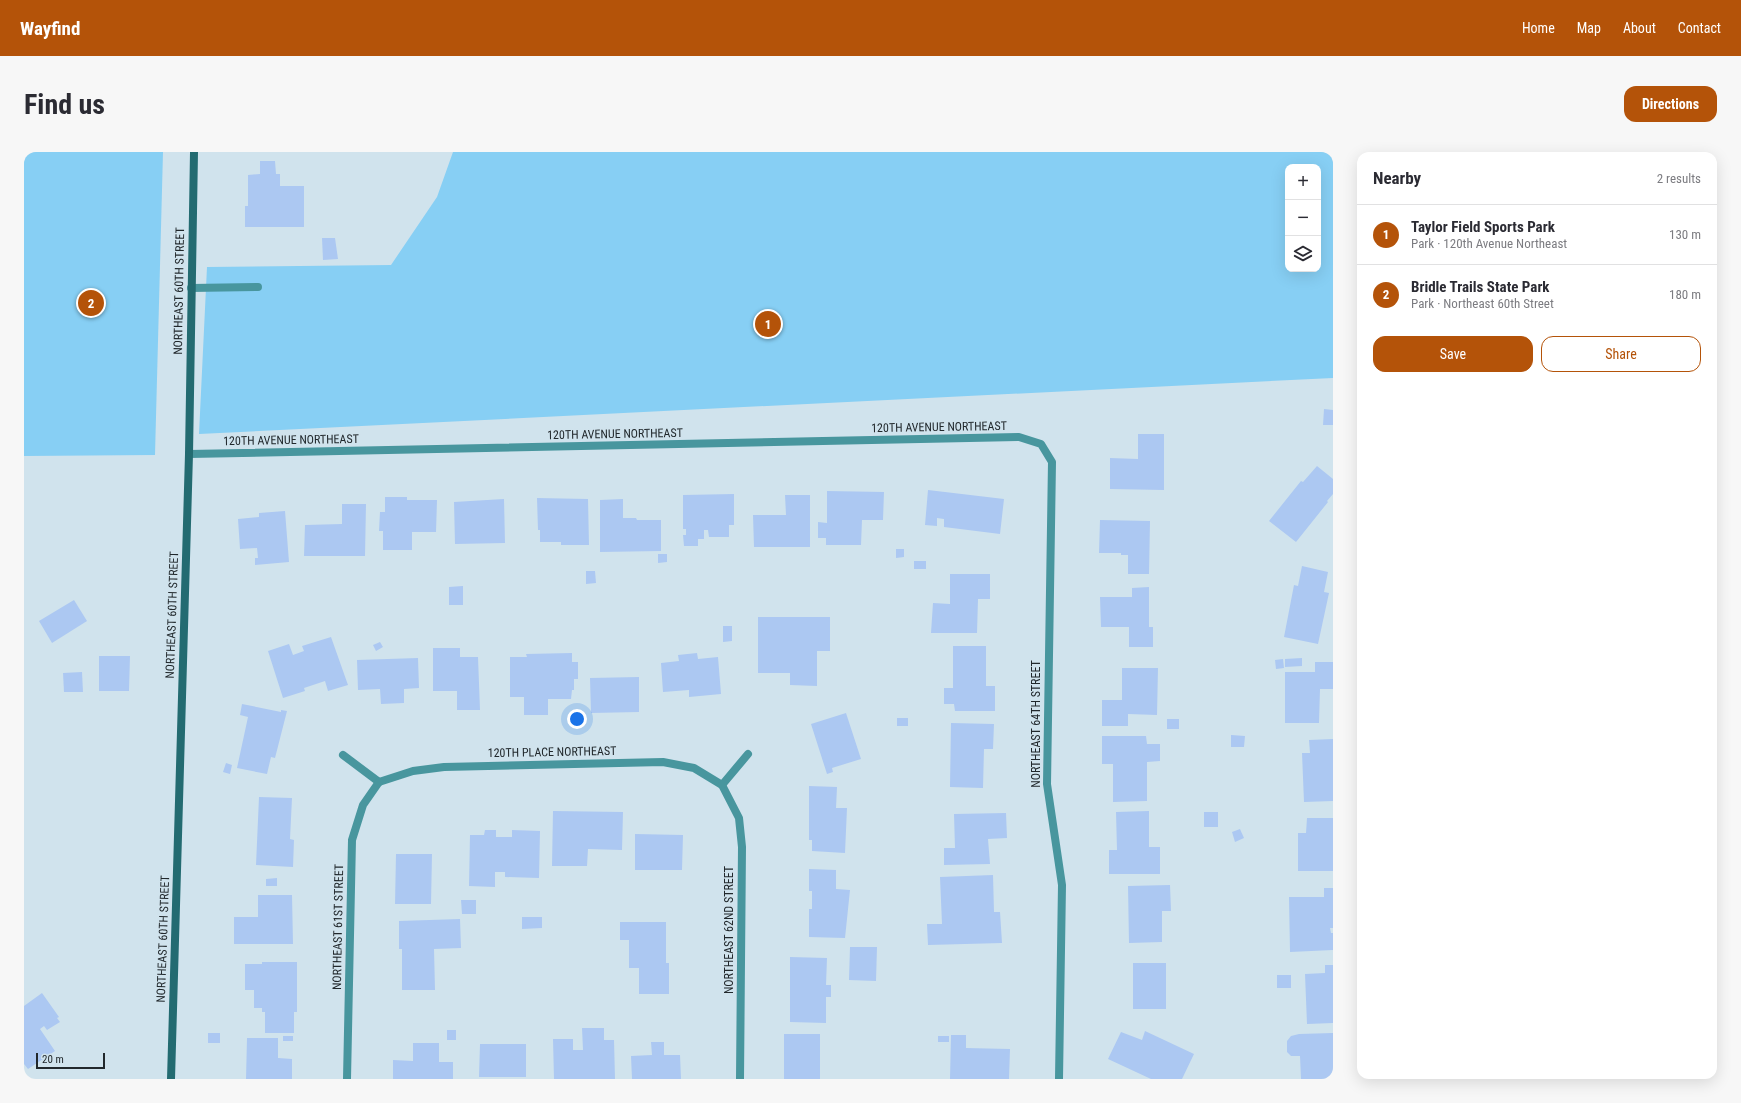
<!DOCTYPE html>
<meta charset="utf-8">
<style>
:root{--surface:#fff;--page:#f7f7f7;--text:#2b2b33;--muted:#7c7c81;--line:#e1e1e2;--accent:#b45309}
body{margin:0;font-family:"Roboto Condensed",sans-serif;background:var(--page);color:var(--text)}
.controls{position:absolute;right:12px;top:12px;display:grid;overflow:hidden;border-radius:8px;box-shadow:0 4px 16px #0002}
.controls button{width:36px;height:36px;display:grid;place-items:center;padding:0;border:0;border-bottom:1px solid var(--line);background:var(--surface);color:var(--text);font:20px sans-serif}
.scale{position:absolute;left:12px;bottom:10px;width:69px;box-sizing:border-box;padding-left:4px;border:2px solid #21282c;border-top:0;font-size:11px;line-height:14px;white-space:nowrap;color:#21282c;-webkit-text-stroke:3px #d0e3ed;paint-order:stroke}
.you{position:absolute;left:553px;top:567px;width:14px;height:14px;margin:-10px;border:3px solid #fff;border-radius:50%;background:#1a73e8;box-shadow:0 0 0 6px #1a73e833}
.badge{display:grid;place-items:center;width:26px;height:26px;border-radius:50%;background:var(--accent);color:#fff;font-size:13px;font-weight:700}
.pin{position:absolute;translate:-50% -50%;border:2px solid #fff;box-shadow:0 1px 4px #0006}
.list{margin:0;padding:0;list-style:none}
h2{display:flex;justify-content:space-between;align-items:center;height:52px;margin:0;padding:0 16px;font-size:17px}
h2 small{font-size:13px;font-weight:400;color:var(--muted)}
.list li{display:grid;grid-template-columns:26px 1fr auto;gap:12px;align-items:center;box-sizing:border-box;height:60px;padding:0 16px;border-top:1px solid var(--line)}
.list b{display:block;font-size:15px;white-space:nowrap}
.list p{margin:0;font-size:13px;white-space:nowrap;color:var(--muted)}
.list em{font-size:13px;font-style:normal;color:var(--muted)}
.actions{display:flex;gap:8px;padding:12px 16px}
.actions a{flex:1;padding:9px 0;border:1px solid var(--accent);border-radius:12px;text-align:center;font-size:14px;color:var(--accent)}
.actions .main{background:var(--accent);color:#fff}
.icon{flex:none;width:22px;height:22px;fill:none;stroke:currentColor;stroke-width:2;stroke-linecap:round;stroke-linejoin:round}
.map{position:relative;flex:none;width:1309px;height:927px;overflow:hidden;border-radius:12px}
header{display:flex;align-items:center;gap:24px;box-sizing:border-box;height:56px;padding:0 20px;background:var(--accent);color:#fff}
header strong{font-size:19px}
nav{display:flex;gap:22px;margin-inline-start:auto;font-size:14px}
.intro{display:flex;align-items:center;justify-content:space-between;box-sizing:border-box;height:96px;padding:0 24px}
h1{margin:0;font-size:28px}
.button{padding:10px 18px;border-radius:12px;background:var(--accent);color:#fff;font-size:14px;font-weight:700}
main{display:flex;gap:24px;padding:0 24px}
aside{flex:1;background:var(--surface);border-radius:12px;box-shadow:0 4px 16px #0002}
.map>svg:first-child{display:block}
</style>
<header>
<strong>Wayfind</strong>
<nav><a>Home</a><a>Map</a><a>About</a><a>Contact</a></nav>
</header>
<div class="intro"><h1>Find us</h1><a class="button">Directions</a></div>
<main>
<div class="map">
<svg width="1309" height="927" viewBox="0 0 1309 927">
<rect width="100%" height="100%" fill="#d0e3ed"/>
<g fill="#87cff4" fill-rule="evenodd">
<path d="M0,0H139L131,303L0,304Z"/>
<path d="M429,0H1309V226L175,282L183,115L367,113L413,45ZM1264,15H1294V117H1264Z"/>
</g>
<g fill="#acc8f2">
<path d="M236,9H251L252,22H256V34H280V75H221V54H224V23L236,22Z"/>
<path d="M298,86H311L314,107L299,108Z"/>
<path d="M1300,257L1309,258V273H1299Z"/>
<path d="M1114,282H1140V338L1086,337V306L1114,307Z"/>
<path d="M1293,314L1309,327V342L1303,349L1304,350L1272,390L1245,369L1277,329L1279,330Z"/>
<path d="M904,338L980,347L976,382L920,375V367L913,366V374L901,373Z"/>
<path d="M803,339L860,340L859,368H838L837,393H802V386H794V370L803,371Z"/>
<path d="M710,342V373H705V385H685L684,378H680V387H674V394H660L659,383H662V377H659V343Z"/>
<path d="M761,343H786V395H730L729,363H762Z"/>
<path d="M361,345H383V348H413L412,380H388V398H359V379H355L356,360H361Z"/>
<path d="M513,346L564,347L565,393H537V390H516V378H514Z"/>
<path d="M480,347L481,391L431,392L430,350Z"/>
<path d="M599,347V366H612L613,368H637V399L576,400V348Z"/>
<path d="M318,352H342L341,404H280L281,373L318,372Z"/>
<path d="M261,359L265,410L231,413V406H234L233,396L216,397L214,367L235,365V361Z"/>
<path d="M1076,368L1126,369L1125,422H1104V403H1097V401H1075Z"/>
<path d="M872,397H880V405L872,406Z"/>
<path d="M634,402H643V410L634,411Z"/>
<rect x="890" y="409" width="12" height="8"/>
<path d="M1278,414L1304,420L1300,440L1305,441L1294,492L1260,485L1270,433L1274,434Z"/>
<path d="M562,419H571L572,431L562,432Z"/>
<path d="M926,422H966V447H954L953,481H907L909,451L926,452Z"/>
<path d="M439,434V453H425V435Z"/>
<path d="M1125,435V475H1129V495H1105V475H1077L1076,445H1108V436Z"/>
<path d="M50,448L63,469L28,491L15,469Z"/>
<path d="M734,465H806V499H793V534L766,533V521H734Z"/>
<path d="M699,474H708V489L699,490Z"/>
<path d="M307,485L324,533L304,539L301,529L280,536L281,539L259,546L244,499L265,492L269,503L280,499L278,494Z"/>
<path d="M356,490L359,495L352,499L349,493Z"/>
<path d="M929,494H962V534H971V559H931L930,552H920V536H929Z"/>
<path d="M409,496H436V505H454L456,558H433V539H409Z"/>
<path d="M548,501V510H554V527H550V538H548L547,547H524V563H500V545H486V505H503L502,502Z"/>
<path d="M673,501L674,507L694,505L697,542L665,545V538L639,540L637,511L655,509L654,503Z"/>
<path d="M75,504H106L105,539H75Z"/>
<path d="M394,506L395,536L380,537V551L357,552L356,537L334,538L333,508Z"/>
<path d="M1278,506V514L1261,515V507Z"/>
<path d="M1259,507L1260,516L1252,517L1251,508Z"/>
<path d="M1291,510H1309V537H1296L1295,571H1261V520H1291Z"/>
<path d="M1098,516H1134L1133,563L1104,562V574H1078V548H1098Z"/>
<path d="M58,520L59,540H40L39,521Z"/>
<path d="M615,525V560L567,561L566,526Z"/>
<path d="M218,552L257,560V558L263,559L251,606L247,605L243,622L213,616L224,565L216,563Z"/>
<path d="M822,561L837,607L808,616L809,620L803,622L787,572Z"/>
<rect x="873" y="566" width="11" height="8"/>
<rect x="1143" y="567" width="12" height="10"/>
<path d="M927,571L970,572L969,597H960L959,636L926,635Z"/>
<path d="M1207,583L1221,584L1220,595H1207Z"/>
<path d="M1078,584H1122L1123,592H1136V609L1123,610V649L1089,650V612H1078Z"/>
<path d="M1309,587V649L1280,650L1278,601H1286L1285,588Z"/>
<path d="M202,611L208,613L206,622L199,620Z"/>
<path d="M785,634L813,635L812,656H823L821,701L788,699V688H785Z"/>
<path d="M235,645L268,646L266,687L270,688L269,715L232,713Z"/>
<path d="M529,659L599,660L598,698L564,697L563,714H528Z"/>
<path d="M1125,659V695H1136V722H1085V698H1093L1092,660Z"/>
<rect x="1180" y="660" width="14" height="15"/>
<path d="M982,661L983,686L964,687L966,712L920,713V696H931L930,662Z"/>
<path d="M1283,666H1309V719H1274V681H1282Z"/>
<path d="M1216,677L1220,686L1211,690L1208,680Z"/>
<path d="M461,678H472V685H488V678L516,679L515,726L481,725V720H471V735L445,734L446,683H460Z"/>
<path d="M611,682L659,683L658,718H611Z"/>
<path d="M372,702H408L407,752H371Z"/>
<path d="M785,717L812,718V737L826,738L821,786L785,785V757H788V739H785Z"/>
<path d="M969,723L970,760H976L978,791L904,793L903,772H918L916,725Z"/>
<path d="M253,726V734H242V727Z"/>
<path d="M1146,733L1147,759H1138V790L1105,791L1104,734Z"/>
<path d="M1300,736H1309V776H1306L1307,781H1309V798L1266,800L1265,745H1300Z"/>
<path d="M234,743H268L269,792H210V765H234Z"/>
<path d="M437,748H452V762H438Z"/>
<path d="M498,765H518V776L498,777Z"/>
<path d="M436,767L437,796L410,797L411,838H378V797H375V769Z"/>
<path d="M596,770H642V811H645V842H615V816H605V788H596Z"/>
<path d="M826,795H853L852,829L825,828Z"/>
<path d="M766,805L803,806L802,833H807V845H802V871L766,870Z"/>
<path d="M238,810H273V860H270V881H241V860H238V856H230V838H221V812H238Z"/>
<rect x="1109" y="811" width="33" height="46"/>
<path d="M1301,813H1309V871L1283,872L1281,822L1301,821Z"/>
<rect x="1253" y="823" width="14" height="13"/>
<path d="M18,841L35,865L33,866L36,870L23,878L20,874L16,877L31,899L4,917L0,912V854Z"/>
<path d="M558,876H580V888H590L591,927H530L529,887H549V898H559Z"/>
<rect x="423" y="878" width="9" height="10"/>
<path d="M1121,879L1170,902L1158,927H1127L1084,907L1097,880L1118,888Z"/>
<rect x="184" y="881" width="12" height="10"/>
<path d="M1309,881V927H1277L1276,904H1267L1263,900V889L1267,884L1275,882Z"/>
<rect x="760" y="882" width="36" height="45"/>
<path d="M927,883H942V896L986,897L985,927H926Z"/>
<rect x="259" y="884" width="10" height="5"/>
<rect x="914" y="884" width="11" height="6"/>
<path d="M223,886H254V906L268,907V927H222Z"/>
<path d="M627,890H640V903H656L657,927H608L607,904L628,903Z"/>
<path d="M389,891H415V910H429V927H369V908L389,909Z"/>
<path d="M456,892H502V925H455Z"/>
</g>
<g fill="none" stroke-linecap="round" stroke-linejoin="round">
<path stroke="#48969e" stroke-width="8" d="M167,136L234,135"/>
<g stroke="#48969e" stroke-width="8">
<path d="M165,302L995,285L1017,292L1028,310L1023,632L1038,733L1035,927"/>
<path d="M319,603L355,630"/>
<path d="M355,630L389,619L420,615L639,610L670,616L698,633L715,666L718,695L716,927"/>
<path d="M698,633L724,602"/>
<path d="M323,927L328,688L339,653L355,630"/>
</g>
<path stroke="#236b71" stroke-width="8" d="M147,927L165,302L170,0"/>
</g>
<g text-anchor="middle" stroke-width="4" stroke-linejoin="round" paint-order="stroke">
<g font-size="12" fill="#21282c" stroke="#d0e3ed">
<text transform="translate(155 139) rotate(-89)" y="4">NORTHEAST 60TH STREET</text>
<text transform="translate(915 275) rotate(-1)" y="4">120TH AVENUE NORTHEAST</text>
<text transform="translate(591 282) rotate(-1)" y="4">120TH AVENUE NORTHEAST</text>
<text transform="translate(267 288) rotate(-1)" y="4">120TH AVENUE NORTHEAST</text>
<text transform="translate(148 463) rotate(-88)" y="4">NORTHEAST 60TH STREET</text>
<text transform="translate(1012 572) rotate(-90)" y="4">NORTHEAST 64TH STREET</text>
<text transform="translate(528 600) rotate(-1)" y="4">120TH PLACE NORTHEAST</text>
<text transform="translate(314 775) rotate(-89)" y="4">NORTHEAST 61ST STREET</text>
<text transform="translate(705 778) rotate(-90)" y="4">NORTHEAST 62ND STREET</text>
<text transform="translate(139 787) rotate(-88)" y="4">NORTHEAST 60TH STREET</text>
</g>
</g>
</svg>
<div class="controls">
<button>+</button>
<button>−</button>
<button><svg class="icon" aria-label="layers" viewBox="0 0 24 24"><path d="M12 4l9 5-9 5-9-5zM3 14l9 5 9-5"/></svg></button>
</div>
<div class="scale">20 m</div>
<div class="you"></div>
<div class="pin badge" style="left:744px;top:172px">1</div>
<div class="pin badge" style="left:67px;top:151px">2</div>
</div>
<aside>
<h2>Nearby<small>2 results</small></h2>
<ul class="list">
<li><span class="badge">1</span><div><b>Taylor Field Sports Park</b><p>Park · 120th Avenue Northeast</p></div><em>130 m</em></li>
<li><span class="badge">2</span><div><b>Bridle Trails State Park</b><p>Park · Northeast 60th Street</p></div><em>180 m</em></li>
</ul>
<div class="actions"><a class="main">Save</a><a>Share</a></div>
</aside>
</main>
